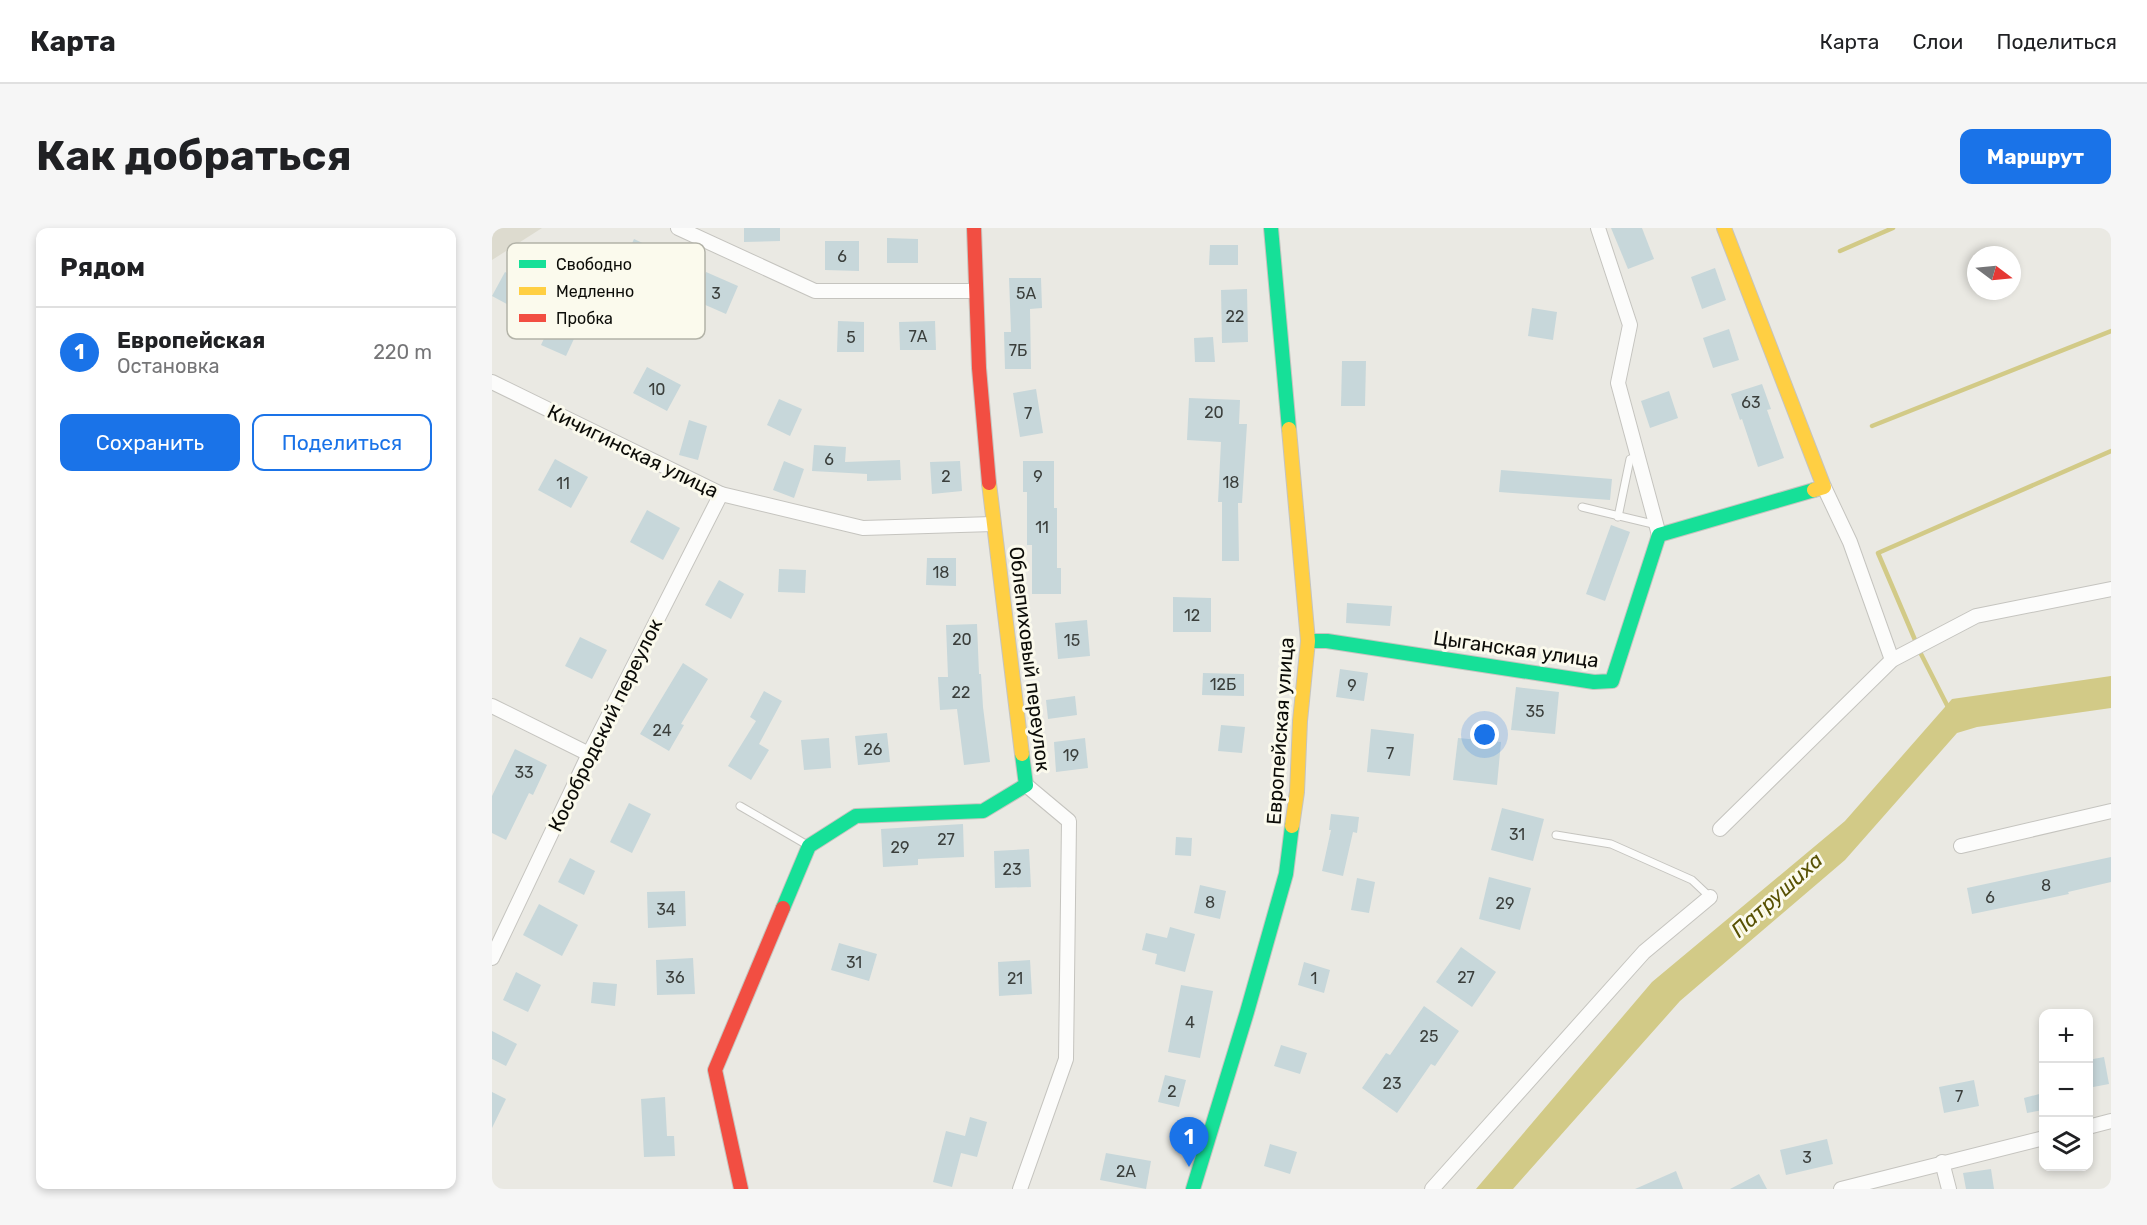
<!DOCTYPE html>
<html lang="ru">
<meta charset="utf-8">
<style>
:root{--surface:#fff;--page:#f6f6f6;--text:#202124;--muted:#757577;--line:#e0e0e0;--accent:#1a73e8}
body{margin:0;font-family:Rubik,sans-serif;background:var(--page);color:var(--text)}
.controls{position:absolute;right:18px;bottom:18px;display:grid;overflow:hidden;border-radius:12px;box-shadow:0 3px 9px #0003}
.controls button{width:54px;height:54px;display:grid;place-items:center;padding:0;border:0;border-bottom:2px solid var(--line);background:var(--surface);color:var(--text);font:30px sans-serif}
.compass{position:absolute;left:1475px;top:18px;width:54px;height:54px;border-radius:50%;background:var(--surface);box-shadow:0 3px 9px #0003;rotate:106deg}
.you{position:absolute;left:993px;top:507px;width:21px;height:21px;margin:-15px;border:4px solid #fff;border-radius:50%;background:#1a73e8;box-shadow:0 0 0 9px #1a73e833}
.badge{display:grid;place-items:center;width:39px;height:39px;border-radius:50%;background:var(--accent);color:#fff;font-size:20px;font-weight:700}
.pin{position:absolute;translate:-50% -50px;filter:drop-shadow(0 2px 3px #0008)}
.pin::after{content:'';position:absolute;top:32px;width:21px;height:18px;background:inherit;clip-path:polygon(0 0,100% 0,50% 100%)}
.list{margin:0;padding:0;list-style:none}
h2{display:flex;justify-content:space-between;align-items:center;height:78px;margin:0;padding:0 24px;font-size:26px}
h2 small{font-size:20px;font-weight:400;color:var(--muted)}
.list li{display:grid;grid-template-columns:39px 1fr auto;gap:18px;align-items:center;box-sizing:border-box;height:90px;padding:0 24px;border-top:2px solid var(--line)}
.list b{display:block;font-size:22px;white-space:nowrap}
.list p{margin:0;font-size:20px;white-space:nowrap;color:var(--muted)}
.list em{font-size:20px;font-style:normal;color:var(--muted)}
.actions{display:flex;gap:12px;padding:18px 24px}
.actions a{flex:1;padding:14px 0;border:2px solid var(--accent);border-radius:12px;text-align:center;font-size:21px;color:var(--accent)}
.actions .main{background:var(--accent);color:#fff}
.icon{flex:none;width:33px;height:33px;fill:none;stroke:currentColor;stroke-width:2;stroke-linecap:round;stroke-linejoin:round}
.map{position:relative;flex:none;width:1619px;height:961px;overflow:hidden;border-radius:12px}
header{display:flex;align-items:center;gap:36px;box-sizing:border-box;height:84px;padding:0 30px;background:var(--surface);border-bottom:2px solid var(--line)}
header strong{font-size:28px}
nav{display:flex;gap:33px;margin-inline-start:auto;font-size:21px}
.intro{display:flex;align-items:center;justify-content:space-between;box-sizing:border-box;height:144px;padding:0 36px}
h1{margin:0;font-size:42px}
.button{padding:15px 27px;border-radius:12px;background:var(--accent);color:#fff;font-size:21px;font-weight:700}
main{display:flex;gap:36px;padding:0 36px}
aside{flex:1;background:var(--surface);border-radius:12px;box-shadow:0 3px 9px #0003}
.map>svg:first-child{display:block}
</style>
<header>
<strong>Карта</strong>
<nav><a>Карта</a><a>Слои</a><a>Поделиться</a></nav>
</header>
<div class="intro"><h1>Как добраться</h1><a class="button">Маршрут</a></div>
<main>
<aside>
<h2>Рядом<small></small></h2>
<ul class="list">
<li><span class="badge">1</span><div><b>Европейская</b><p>Остановка</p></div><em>220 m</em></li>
</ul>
<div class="actions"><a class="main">Сохранить</a><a>Поделиться</a></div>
</aside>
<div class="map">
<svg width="1619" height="961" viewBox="0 0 1619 961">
<rect width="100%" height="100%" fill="#eae9e3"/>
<path fill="#dddbcf" d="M0,0H50L0,32Z"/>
<path fill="#d2ca87" d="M1619,448V480L1485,499L1465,505L1353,632L1188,773L1021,961H984L1160,754L1353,593L1460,471Z"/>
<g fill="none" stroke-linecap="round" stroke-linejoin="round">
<g stroke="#d2ca87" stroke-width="4.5">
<path d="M1348,23L1401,0"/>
<path d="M1380,198L1619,103"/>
<path d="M1457,481L1429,426L1386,325L1619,223"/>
</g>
</g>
<g fill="#c7d7da">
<path d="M252,0H288V13L252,14Z"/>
<path d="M1119,0H1150L1162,31L1136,41Z"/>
<path d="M395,10L426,11V35H395Z"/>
<path d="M142,11L172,25L160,51L130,37Z"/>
<path d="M333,13H367V43L333,42Z"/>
<path d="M718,17H746V37H717Z"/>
<path d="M1223,40L1234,72L1210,81L1199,49Z"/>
<path d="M13,44L41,58L28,83L0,68Z"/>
<path d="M214,44L246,58L234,86L202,72Z"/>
<path d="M517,50H549L550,80L538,81L539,141H513L512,104H519Z"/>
<path d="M755,61L756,114L730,115L729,62Z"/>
<path d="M1040,80L1065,84L1061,112L1036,108Z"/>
<path d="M62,89L87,100L74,128L49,117Z"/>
<path d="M346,93L372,94V124H345Z"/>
<path d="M443,93L444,122H408L407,94Z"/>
<path d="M1237,101L1247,132L1221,140L1211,110Z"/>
<path d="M721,109L723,134H703L702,110Z"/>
<path d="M850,133H874L873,178H849Z"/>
<path d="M155,139L189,157L175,183L141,165Z"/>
<path d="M1270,156L1279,181L1275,182L1292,230L1266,239L1250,191L1248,192L1239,166Z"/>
<path d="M544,161L551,205L528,209L521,165Z"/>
<path d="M1177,163L1186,190L1158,200L1149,173Z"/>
<path d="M697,170L748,172L747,196H755L750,275H746L747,333H730V274H726L729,214L695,212Z"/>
<path d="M287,171L310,181L298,208L275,197Z"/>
<path d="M197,192L215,198L206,232L187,227Z"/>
<path d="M322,217L354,219L353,234L408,232L409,252L375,253V246L320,243Z"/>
<path d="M63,231L96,249L79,280L46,262Z"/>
<path d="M292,233L312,241L302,270L281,262Z"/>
<path d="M468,233L470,263L440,266L438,234Z"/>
<path d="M531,233H562V280H565V340H569V366H540V317H535V264H531Z"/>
<path d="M1009,242L1120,251L1118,272L1007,264Z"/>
<path d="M155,282L188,300L171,332L138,314Z"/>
<path d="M1119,297L1138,304L1113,373L1094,366Z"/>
<path d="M435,330H464V358L434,357Z"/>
<path d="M287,341L314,342L313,365L286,364Z"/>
<path d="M227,352L252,366L239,391L213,377Z"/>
<path d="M681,369L719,370V404H681Z"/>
<path d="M855,375L900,378L898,398L854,395Z"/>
<path d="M595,392L598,428L566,431L563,395Z"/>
<path d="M485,396L487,446H489L491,479L498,534L472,537L465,481L448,482L446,449H456L454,397Z"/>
<path d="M88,409L115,422L100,451L73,438Z"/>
<path d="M191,435L216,451L189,496L192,497L177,523L148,506Z"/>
<path d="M848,441L876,445L872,473L844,469Z"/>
<path d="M711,445L752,446V468L710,467Z"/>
<path d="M1024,459L1067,464L1063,506L1019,502Z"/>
<path d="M272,463L290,473L267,516L277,522L259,552L236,538L264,493L258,489Z"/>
<path d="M583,468L585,487L556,491L554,472Z"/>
<path d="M729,497L753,499L750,525L726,523Z"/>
<path d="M879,501L922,506L918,548L875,544Z"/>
<path d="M395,505L398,534L366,537L363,508Z"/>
<path d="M337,510L339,540L312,542L309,512Z"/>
<path d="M593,510L596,540L564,544L562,514Z"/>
<path d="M966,510L1009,514L1005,557L961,552Z"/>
<path d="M23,521L55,537L41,567L37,565L14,612L0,605V568Z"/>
<path d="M137,575L159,586L140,625L118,614Z"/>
<path d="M1010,580L1052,591L1041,633L999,622Z"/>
<path d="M839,586L867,589L865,605L861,604L851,648L830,643L839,602H837Z"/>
<path d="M471,596L472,629L426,631V637L391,639L389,601Z"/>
<path d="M684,609L700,610L699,628L683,627Z"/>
<path d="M537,621L539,659L503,660L502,623Z"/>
<path d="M1619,629V654L1576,664L1577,666L1480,686L1475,660Z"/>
<path d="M78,630L103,643L92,667L66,654Z"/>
<path d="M997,649L1039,660L1028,702L987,691Z"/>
<path d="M865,650L883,654L877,685L859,682Z"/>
<path d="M708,657L734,663L728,691L702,685Z"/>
<path d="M193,663L194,698L156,700L155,664Z"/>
<path d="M47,676L86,697L70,728L31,707Z"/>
<path d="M678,699L703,706L693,744L663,736L665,726L650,722L654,705L675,710Z"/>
<path d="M347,715L385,726L377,753L339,742Z"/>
<path d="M969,719L1004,744L980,779L944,754Z"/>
<path d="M201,730L203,766L165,767L164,732Z"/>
<path d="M538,732L540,766L507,768L506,734Z"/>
<path d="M812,734L838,742L832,765L806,757Z"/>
<path d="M24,744L49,757L36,784L11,772Z"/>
<path d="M101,754L125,756L123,778L99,775Z"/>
<path d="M689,757L721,763L708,830L676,824Z"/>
<path d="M932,778L967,803L943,838L939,836L905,885L870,860L894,825L898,827Z"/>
<path d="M0,803L25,816L14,838L0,831Z"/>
<path d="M789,817L815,825L808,846L782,838Z"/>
<path d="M1612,829L1617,856L1596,860V832Z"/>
<path d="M673,847L694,852L687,879L666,874Z"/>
<path d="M1482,852L1487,878L1452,885L1447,859Z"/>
<path d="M0,864L14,871L0,900Z"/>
<path d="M1551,865V882L1535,885L1532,870Z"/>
<path d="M173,869L175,908H182L183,928L152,929L149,871Z"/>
<path d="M478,889L495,894L485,929L469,925L460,959L441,954L454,903L473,908Z"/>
<path d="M1335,911L1341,936L1294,947L1288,922Z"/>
<path d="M778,916L805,924L798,946L772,938Z"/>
<path d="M614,925L659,933L654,961L608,952Z"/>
<path d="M1499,941L1502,961H1474L1471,945Z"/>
<path d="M1184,943L1191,961H1143Z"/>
<path d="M1267,946L1275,961H1238Z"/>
</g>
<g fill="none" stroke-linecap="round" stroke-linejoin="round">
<defs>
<g id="lane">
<path d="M1090,279L1165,297"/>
<path d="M1126,289L1138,231L1146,229"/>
<path d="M248,578L317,618"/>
<path d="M1064,607L1119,616L1200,652L1218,669"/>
</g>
<g id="street">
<path d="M186,0L323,63H482"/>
<path d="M1106,0L1138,97L1126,155L1167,307"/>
<path d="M0,154L229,266L371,300L501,296"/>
<path d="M1332,259L1358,314L1400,432"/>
<path d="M0,478L97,526"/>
<path d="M1228,601L1400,432L1484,388L1619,361"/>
<path d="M1469,618L1619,583"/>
<path d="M0,730L97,526L229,266"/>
<path d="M1596,899L1619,893"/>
<path d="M1450,934L1457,961"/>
<path d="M528,961L574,831L577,593L534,557"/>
<path d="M940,961L1152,724L1218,669"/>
<path d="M1349,961L1552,910"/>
</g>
<g id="fast">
<path d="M779,0L797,201"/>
<path d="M816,413H835L1102,454L1120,453L1167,307L1322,262"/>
<path d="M291,680L317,618L364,588L491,583L534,557L530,526"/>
<path d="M701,961L755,784L794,646L800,598"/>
</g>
<g id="slow">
<path d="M1232,0L1332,259L1322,262"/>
<path d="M797,201L816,413L808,493L805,564L800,598"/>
<path d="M497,255L530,526"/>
</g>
<g id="jam">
<path d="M482,0L487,140L497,255"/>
<path d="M249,961L223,842L291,680"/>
</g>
</defs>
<use href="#lane" stroke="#c5c4bf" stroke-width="9"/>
<use href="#street" stroke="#c5c4bf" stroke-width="16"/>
<use href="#fast" stroke="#c5c4bf" stroke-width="16"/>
<use href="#slow" stroke="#c5c4bf" stroke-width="16"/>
<use href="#jam" stroke="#c5c4bf" stroke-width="16"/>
<use href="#lane" stroke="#fcfcfb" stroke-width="7"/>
<use href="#street" stroke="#fcfcfb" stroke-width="14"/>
<use href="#fast" stroke="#16e098" stroke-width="14"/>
<use href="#slow" stroke="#ffcf43" stroke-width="14"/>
<use href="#jam" stroke="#f24e42" stroke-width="14"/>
</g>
<g text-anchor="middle" stroke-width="6" stroke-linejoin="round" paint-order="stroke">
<g font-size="16" fill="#3b3f3c">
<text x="350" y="34">6</text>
<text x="224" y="71">3</text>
<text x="534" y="71">5А</text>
<text x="743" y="94">22</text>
<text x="426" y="114">7А</text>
<text x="359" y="115">5</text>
<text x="526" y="128">7Б</text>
<text x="165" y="167">10</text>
<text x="1259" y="180">63</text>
<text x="722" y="190">20</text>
<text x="536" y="191">7</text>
<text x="337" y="237">6</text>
<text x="454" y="254">2</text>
<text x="546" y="254">9</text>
<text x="739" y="260">18</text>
<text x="71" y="261">11</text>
<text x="550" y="305">11</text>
<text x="449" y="350">18</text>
<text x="700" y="393">12</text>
<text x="470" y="417">20</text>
<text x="580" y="418">15</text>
<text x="731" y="462">12Б</text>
<text x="860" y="463">9</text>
<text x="469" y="470">22</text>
<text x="1043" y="489">35</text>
<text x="170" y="508">24</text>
<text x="381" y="527">26</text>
<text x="898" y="531">7</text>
<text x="579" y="533">19</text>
<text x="32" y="550">33</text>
<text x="1025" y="612">31</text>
<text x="454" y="617">27</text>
<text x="408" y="625">29</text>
<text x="520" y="647">23</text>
<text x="1554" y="663">8</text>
<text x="1498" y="675">6</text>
<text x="718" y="680">8</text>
<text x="1013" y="681">29</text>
<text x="174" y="687">34</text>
<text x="362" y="740">31</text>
<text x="183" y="755">36</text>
<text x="974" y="755">27</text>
<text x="523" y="756">21</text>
<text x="822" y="756">1</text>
<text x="698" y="800">4</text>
<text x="937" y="814">25</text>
<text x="900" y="861">23</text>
<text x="680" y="869">2</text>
<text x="1467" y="874">7</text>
<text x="1315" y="935">3</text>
<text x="634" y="949">2А</text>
</g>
<g font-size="20" fill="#0c0c08" stroke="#fbfaed">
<text transform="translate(141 223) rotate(26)" y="7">Кичигинская улица</text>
<text transform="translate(1024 421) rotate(8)" y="7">Цыганская улица</text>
<text transform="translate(538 431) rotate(83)" y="7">Облепиховый переулок</text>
<text transform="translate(113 497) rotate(-64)" y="7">Кособродский переулок</text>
<text transform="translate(788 503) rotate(-86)" y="7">Европейская улица</text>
</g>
<g font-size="21" font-style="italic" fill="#585103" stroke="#fbfaed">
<text transform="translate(1285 667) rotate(-42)" y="7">Патрушиха</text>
</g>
</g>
<rect x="15" y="15" width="198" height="96" rx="9" fill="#fbfaed" stroke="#b3b3a8" stroke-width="1.5"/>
<rect x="27" y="32" width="27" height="8" fill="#16e098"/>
<rect x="27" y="59" width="27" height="8" fill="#ffcf43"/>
<rect x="27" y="86" width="27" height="8" fill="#f24e42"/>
<g font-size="16" fill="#0c0c08">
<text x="64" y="42">Свободно</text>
<text x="64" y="69">Медленно</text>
<text x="64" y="96">Пробка</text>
</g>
</svg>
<div class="controls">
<button>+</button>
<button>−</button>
<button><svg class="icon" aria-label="layers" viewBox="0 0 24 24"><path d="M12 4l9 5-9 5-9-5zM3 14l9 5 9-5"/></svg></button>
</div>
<svg class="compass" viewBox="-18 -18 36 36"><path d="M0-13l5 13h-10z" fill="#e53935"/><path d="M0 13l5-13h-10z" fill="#757577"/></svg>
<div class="you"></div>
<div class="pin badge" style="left:697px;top:939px">1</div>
</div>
</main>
